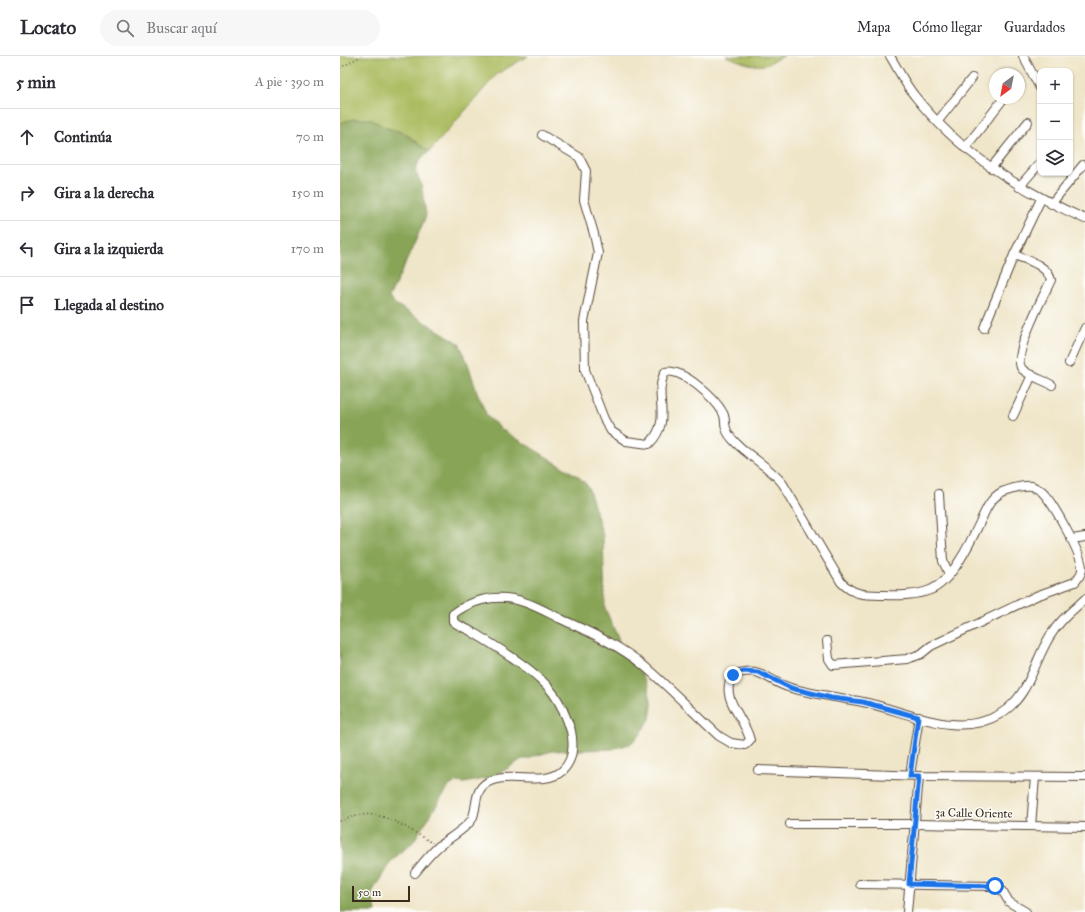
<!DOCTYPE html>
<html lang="es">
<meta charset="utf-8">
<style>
:root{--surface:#fff;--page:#f7f7f7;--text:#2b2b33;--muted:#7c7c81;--line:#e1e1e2}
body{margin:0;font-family:"IM FELL Great Primer",serif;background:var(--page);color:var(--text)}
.controls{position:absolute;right:12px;top:12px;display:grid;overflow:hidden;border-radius:8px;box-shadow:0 1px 3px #0004}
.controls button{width:36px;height:36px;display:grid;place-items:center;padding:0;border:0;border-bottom:1px solid var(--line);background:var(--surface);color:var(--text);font:20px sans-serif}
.compass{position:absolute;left:649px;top:12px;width:36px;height:36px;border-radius:50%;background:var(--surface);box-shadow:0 1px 3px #0004;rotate:212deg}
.scale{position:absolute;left:12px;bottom:10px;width:58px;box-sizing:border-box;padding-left:4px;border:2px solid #3b2a1e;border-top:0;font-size:11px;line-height:14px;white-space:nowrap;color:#3b2a1e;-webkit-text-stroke:3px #fdfcf7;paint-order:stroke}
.stop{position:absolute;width:12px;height:12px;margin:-9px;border:3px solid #1a73e8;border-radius:50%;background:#fff}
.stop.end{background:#1a73e8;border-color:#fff;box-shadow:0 1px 4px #0008}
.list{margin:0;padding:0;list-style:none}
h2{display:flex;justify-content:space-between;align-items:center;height:52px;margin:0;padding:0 16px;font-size:17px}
h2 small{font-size:13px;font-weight:400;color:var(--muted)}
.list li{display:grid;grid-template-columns:26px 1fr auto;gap:12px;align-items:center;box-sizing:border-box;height:56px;padding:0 16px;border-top:1px solid var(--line)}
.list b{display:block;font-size:15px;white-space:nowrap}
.list em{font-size:13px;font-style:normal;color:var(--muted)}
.icon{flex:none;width:22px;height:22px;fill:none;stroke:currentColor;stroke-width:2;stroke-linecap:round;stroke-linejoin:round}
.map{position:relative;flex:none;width:745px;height:856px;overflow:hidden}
header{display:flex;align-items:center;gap:24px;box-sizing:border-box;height:56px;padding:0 20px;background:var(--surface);border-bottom:1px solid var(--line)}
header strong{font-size:19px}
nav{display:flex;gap:22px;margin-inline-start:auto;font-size:14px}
.search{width:280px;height:36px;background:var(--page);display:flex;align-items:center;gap:10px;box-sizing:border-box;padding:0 14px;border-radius:22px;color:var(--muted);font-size:15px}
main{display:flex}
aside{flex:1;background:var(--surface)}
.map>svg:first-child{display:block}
</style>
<header>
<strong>Locato</strong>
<div class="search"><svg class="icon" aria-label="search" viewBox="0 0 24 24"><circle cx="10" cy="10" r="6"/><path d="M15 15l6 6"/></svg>Buscar aquí</div>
<nav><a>Mapa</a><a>Cómo llegar</a><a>Guardados</a></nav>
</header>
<main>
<aside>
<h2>5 min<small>A pie · 390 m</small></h2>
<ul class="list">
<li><svg class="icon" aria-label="ahead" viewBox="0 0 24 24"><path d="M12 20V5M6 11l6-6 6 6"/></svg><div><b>Continúa</b></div><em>70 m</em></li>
<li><svg class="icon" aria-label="right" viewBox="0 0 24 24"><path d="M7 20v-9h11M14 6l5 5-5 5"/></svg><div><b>Gira a la derecha</b></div><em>150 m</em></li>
<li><svg class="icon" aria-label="left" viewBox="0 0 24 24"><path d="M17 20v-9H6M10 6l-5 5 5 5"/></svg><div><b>Gira a la izquierda</b></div><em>170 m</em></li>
<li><svg class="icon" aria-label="arrive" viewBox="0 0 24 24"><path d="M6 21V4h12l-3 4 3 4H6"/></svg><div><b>Llegada al destino</b></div></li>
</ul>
</aside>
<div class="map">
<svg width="745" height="856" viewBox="0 0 745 856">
<rect width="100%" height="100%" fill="#fdfcf7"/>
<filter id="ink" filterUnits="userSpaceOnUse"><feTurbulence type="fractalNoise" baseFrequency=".025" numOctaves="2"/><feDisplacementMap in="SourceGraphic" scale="8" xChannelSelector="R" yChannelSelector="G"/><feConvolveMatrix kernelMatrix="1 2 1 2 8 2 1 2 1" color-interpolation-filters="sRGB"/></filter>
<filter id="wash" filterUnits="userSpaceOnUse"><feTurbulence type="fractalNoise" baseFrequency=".012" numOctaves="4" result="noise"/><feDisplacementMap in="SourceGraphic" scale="16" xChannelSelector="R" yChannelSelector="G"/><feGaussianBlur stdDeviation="0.9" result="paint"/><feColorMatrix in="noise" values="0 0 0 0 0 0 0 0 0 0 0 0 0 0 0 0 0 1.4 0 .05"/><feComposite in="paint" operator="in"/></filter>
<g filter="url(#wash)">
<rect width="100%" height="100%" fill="#efe5c8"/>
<g fill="#abbc60" stroke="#73733f">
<path d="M0,0H188L157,18L90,95L85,93L65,77L46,72L30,63L0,67Z"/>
<path d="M386,0H444C438,2 429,8 423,9C411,11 397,4 386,0Z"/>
</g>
<path fill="#88a456" stroke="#62673a" d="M13,63H30L46,72L64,77L85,93L90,95L79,105L75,115L81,127L86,159L84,165C73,191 62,216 49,241L52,246L119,287L127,305L137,336L147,360L161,373L239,421L248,430L263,480L265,552L280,587L297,607L308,631L312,650L310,663L300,679L290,688L272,693L213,695L194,700L189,703H182L154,721L124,727L116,726L109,730L73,786L51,805L34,833L32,836L36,856H0V67Z"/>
</g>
<g filter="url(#ink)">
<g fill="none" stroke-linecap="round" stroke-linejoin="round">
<defs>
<g id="minor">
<path d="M550,0C558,13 565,28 574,39C618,96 680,134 745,163"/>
<path d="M683,0L700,32"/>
<path d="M598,65L632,22"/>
<path d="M202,79L239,101L246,115L244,144L254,178L258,197L244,265L245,314L264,363L271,375L286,385L309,388C334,363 312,342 325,316C342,312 375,342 383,357C386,362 384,367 386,372C387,378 392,383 396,387C411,402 430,411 443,428L501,526C514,540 526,539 545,539C558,540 578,539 590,534C613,525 632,483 642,462C647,451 651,442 662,436C670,433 683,429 692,430C694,431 700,434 702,436C712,445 743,500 742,513C742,518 738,522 735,526L696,540L591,590L581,598L567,603L493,609L489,603L487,585"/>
<path d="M625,92L664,42"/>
<path d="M651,112L688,66"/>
<path d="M679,131L700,107"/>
<path d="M711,148L743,109"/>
<path d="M674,199C687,204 707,209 711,224C704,239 671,300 682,313C689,320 703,324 712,329"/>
<path d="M644,272L674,199L701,143"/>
<path d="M729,307L745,272"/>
<path d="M673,360L692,319"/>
<path d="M599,438L603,505L609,518"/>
<path d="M732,483L745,481"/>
<path d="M418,714L579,720L745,721"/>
<path d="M570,719L579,661"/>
<path d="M450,768H575L745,771"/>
<path d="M691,770L695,721"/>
<path d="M75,817C82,808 90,798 99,790C108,783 127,772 132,763C138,751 133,734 148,726C169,715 204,731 222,715C233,705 234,689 231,675C227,662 221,648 213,637C196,614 158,592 134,577C127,572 119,571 113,565V558C130,545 152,539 173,543C190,546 206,556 221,563C249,576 279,589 303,609C329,631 354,657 379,680L391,687L405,689L410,684C405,661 378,642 393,619C421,608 426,625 451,632C475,639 499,641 523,646C567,655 617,684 660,658C690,640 693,607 710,580C719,565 732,555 745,543"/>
<path d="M520,828L655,830L662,834L669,846L686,856"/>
<path d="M567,856L579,720"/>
</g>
</defs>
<use href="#minor" stroke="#564638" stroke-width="10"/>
<g stroke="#564638" stroke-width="1.5" stroke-dasharray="1 3" stroke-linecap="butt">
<path d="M0,12L21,0"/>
<path d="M0,765C7,763 14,760 21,759C46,755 72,776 93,787"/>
</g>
<use href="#minor" stroke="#fff" stroke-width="8"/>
</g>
</g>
<g fill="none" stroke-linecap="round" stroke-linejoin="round" filter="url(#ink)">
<path stroke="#1a73e8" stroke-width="5" d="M393,619L403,615L418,616L451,632L491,642L523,646L578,661L570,720H579L569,828L655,830"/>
</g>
<g text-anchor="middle" stroke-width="3" stroke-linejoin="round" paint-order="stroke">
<g font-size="12" fill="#3b2a1e" stroke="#fdfcf7">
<text transform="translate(634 757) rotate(1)" y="4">3a Calle Oriente</text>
</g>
</g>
</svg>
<div class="controls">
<button>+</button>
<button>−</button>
<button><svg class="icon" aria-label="layers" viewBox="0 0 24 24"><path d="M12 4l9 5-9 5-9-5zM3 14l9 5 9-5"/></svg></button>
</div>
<svg class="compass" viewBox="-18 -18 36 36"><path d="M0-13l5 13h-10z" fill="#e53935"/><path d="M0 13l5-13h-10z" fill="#7c7c81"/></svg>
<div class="scale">50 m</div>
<div class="stop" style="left:655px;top:830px"></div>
<div class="stop end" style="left:393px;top:619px"></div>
</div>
</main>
